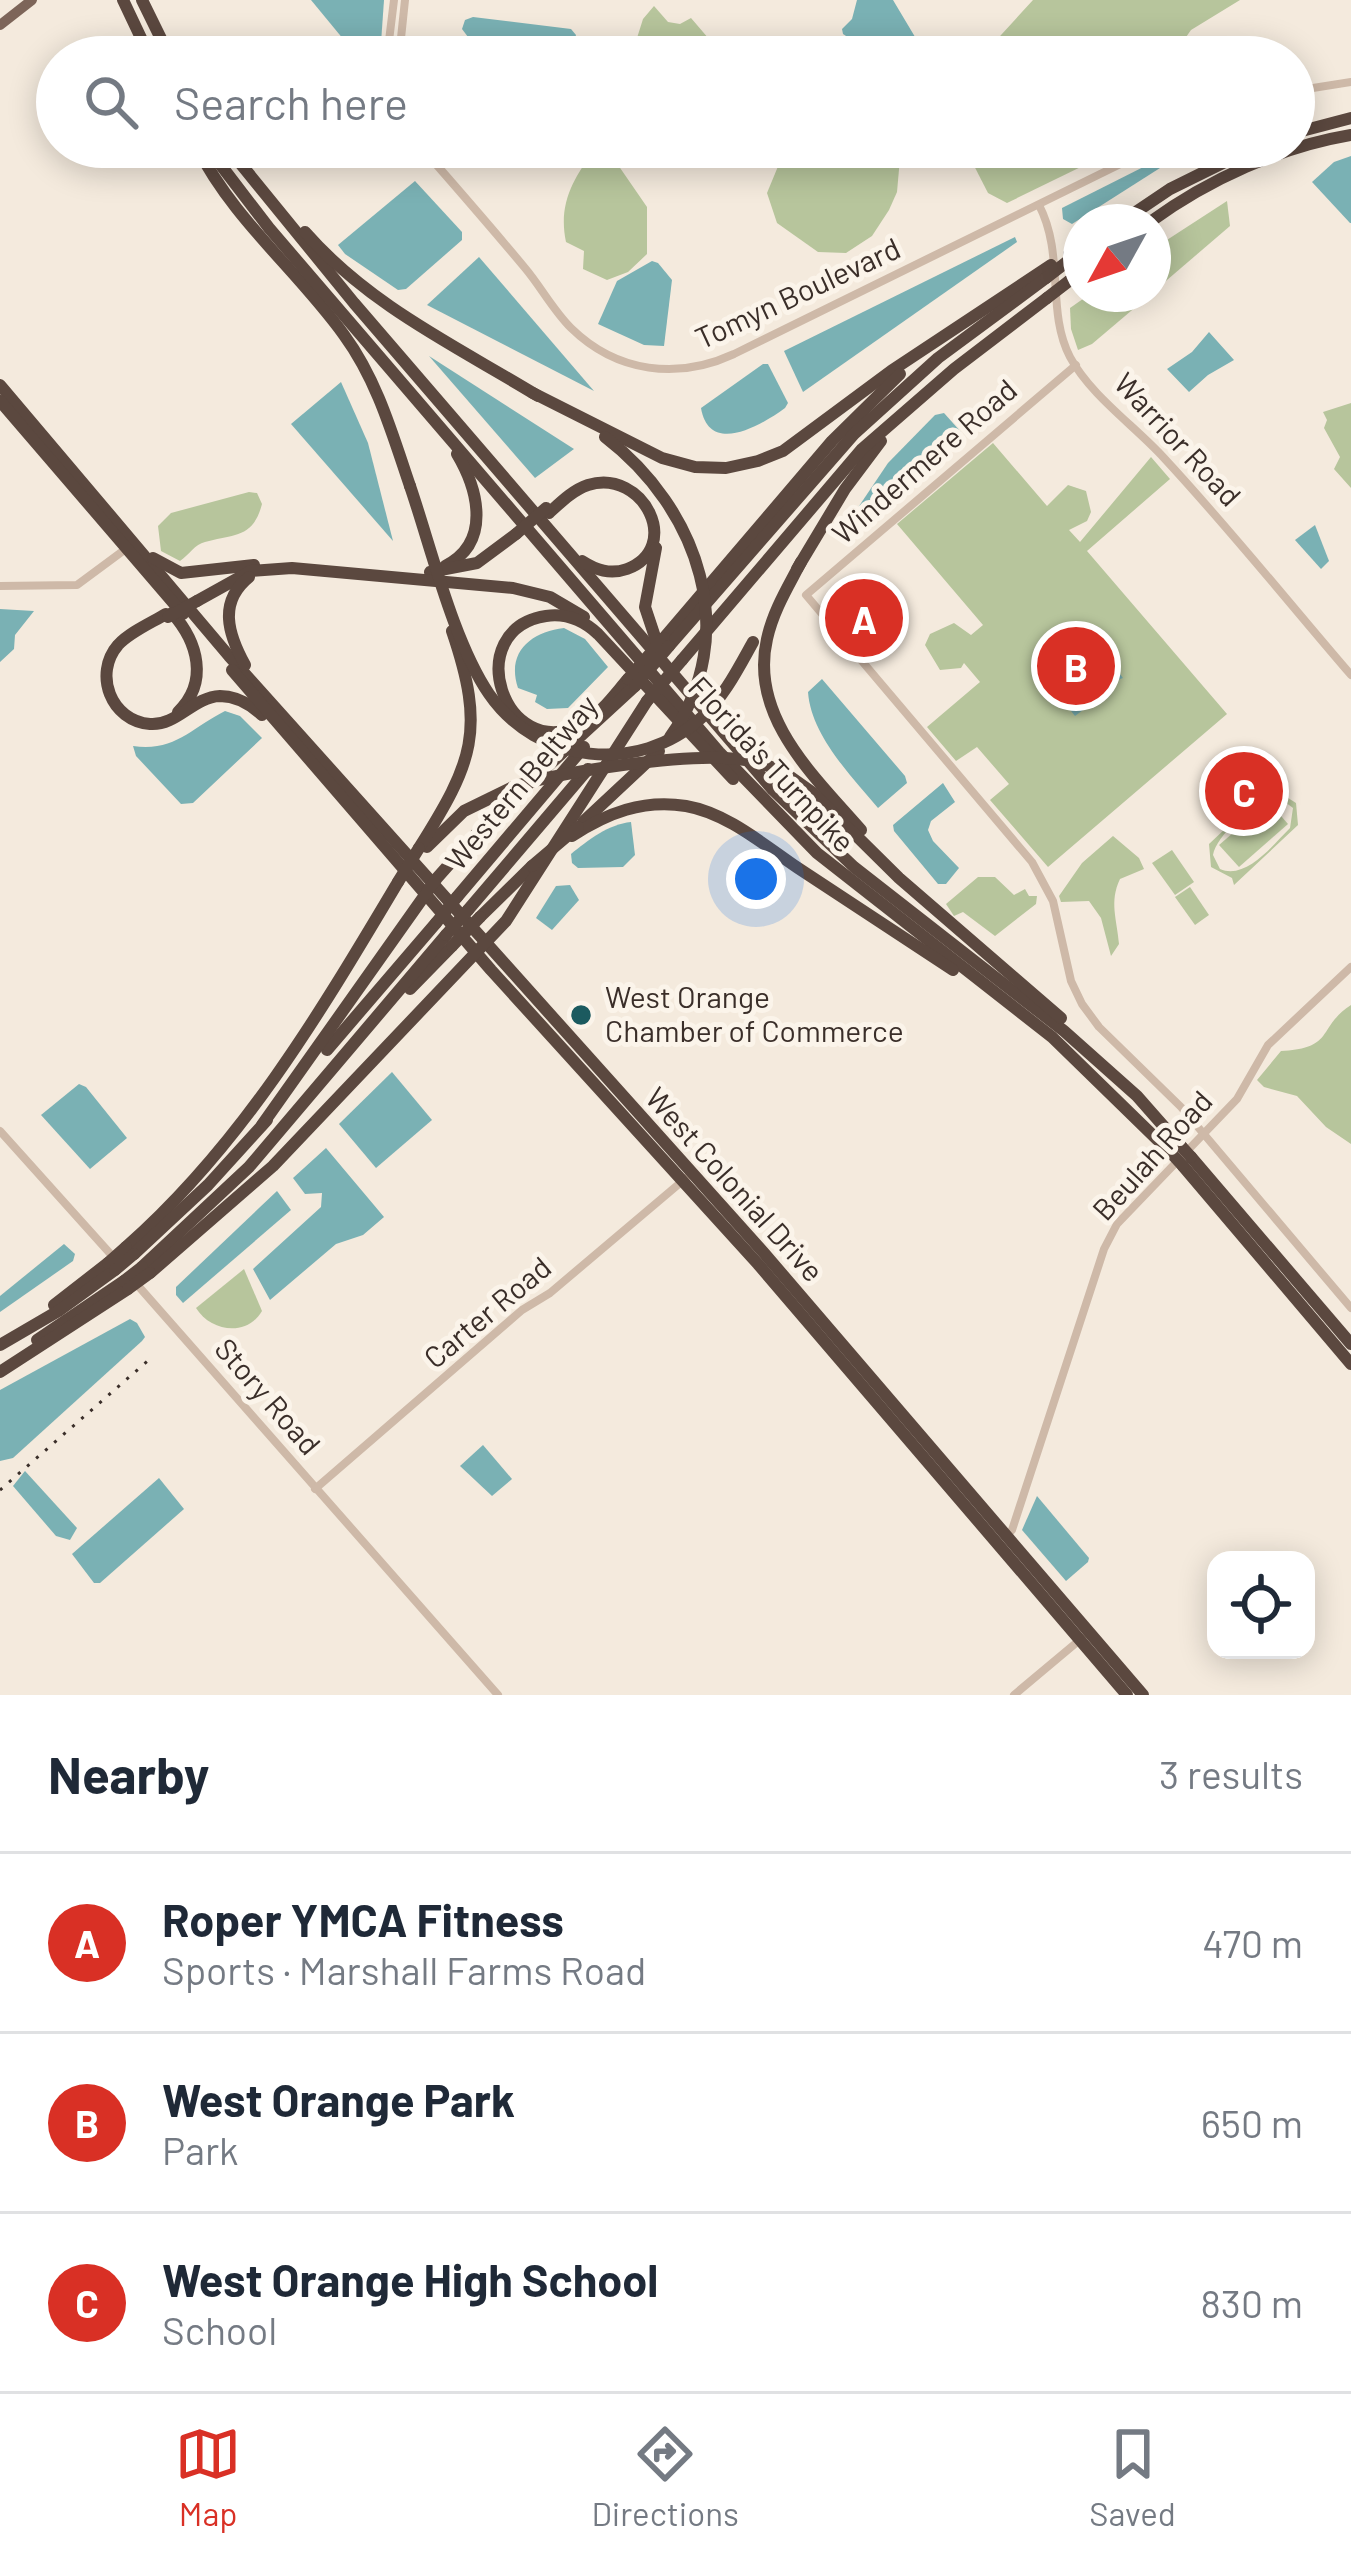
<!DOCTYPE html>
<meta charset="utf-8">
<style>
:root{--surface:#fff;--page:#f2f2f3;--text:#1f2937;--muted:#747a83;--line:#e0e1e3;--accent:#d93025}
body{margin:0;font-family:Barlow,sans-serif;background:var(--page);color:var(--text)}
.controls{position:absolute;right:36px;bottom:36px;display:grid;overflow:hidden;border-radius:24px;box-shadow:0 6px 30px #0003}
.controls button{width:108px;height:108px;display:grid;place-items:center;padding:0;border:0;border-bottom:3px solid var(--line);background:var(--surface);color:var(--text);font:60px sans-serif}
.compass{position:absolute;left:1063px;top:204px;width:108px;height:108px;border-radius:50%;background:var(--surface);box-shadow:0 6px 30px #0003;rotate:230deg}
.you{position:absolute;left:756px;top:879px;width:42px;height:42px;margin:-30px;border:9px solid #fff;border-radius:50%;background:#1a73e8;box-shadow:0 0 0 18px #1a73e833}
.badge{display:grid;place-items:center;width:78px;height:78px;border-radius:50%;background:var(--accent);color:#fff;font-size:39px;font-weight:700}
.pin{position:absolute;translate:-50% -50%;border:6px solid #fff;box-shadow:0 3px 12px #0006}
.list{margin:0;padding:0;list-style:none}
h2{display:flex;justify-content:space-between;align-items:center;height:156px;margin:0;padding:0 48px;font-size:51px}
h2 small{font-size:39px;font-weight:400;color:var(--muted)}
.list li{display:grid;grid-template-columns:78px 1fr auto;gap:36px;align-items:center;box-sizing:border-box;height:180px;padding:0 48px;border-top:3px solid var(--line)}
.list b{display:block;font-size:45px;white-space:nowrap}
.list p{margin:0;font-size:39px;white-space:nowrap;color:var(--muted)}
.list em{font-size:39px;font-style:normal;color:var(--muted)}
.icon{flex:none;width:66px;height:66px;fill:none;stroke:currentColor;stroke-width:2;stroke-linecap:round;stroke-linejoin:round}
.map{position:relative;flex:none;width:1351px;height:1695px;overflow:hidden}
.search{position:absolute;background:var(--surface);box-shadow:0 6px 30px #0003;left:36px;right:36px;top:36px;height:132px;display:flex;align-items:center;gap:30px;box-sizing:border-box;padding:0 42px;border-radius:66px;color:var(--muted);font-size:45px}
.sheet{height:696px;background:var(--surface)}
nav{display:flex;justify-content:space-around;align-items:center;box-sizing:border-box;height:168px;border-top:3px solid var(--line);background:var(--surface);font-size:33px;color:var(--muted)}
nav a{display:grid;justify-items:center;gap:6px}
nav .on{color:var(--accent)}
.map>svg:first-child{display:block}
</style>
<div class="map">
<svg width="1351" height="1695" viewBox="0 0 1351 1695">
<rect width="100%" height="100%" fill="#f4eadd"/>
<g fill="#b7c59c" fill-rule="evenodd">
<path d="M1033,0H1240L1191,30L1172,57H990V47Z"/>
<path d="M654,6L668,22L680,24L691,18L709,39L697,57H631L643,19Z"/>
<path d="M786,147H901L897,192L889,210L872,236L846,253L818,252L777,223L767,193Z"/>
<path d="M970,147H1098L1091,162L1007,203L988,193L967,152Z"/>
<path d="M595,149L616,162L647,207V254L628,272L607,280L583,269L584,251L566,242C558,204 573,179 595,149Z"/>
<path d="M1227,201L1230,226L1153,292V249Z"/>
<path d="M1090,294H1151L1092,344L1078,350L1071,329L1070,308Z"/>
<path d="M1351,403V488L1334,469L1340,457L1324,428L1327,420L1323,412Z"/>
<path d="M993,443L1047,506L1068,485L1086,491L1091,512L1087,521L1069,530L1080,542L1151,457L1170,479L1087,551L1227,714L1048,867L990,800L1009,784L977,747L956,761L927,727L980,682L964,663L961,668L940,670L925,645L930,634L954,623L971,635L983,625L897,524Z"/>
<path d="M249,492L257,493L262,504C253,539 233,534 205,542C195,544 189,555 180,561L161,551L158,526L171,513Z"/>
<path d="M1277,791L1296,803L1298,825L1234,885L1232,878L1211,867L1209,844L1259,797ZM1277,796L1293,808L1290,828C1272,846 1246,880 1220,869L1213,855C1217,834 1255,801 1277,796Z"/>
<path d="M1269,802L1288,824L1239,867L1219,845Z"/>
<path d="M1113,836L1139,858L1144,869L1120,879C1109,902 1117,919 1119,944L1111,956L1101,918L1089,901L1061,902L1059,896L1082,863Z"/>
<path d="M1172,850L1194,882L1175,895L1152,863Z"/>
<path d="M978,877H995L1014,895L1025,889L1029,896H1037L1036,904L995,936L963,912L954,916L946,904Z"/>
<path d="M1190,887L1209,915L1195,925L1175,897Z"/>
<path d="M1351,1005V1144L1326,1127L1297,1096L1264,1087L1257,1080L1281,1051C1336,1048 1316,1028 1351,1005Z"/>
<path d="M244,1269L262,1311C247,1337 211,1332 196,1308Z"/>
</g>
<g fill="#7ab1b4">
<path d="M311,0H384L380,57H358Z"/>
<path d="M857,0H893L927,57H883V51C870,43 856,44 843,34L842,29L852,19Z"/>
<path d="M473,17L571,29L576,35L570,57C536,57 503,40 468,37L462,29L465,20Z"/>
<path d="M1183,147H1193L1072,224L1063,219L1062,208Z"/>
<path d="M1351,156V223H1350L1312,182L1334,162Z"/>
<path d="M415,181L462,232V240L406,289L398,290L345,254L338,245Z"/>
<path d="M1015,237L1017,242L803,392L784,351Z"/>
<path d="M479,257L594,391L427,305Z"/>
<path d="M652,261L658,263L672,280L664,346L644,345L598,324L617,281Z"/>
<path d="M1209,332L1234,360L1208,375L1189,392L1167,369L1192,352Z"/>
<path d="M429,356L574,449L535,478Z"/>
<path d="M763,364H768L788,403L785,408C759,427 709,455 701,408Z"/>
<path d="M341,382L368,443L393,541L291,424Z"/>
<path d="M944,413L961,432L962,440L859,528L850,530L849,521L888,463L935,415Z"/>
<path d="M1315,525L1329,561L1321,569L1295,540Z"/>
<path d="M0,609L34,611L15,635L14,649L0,662Z"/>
<path d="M564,628L585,639L608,667L568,708L547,709L535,702L537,695L518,688C506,652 531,632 564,628Z"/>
<path d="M1111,662L1123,678L1095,688L1083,710L1075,716L1064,702Z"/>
<path d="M822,679L905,776L907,783L878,808C851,776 811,735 808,692Z"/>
<path d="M225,711L240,716L262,738L193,803L181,804L136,756L133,746C175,752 191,728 225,711Z"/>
<path d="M943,783L955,802L931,821L928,830L933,841L959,868L946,884H938L894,831L893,825Z"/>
<path d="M631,822L635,855L623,867L578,868L572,863L571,854C588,840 609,824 631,822Z"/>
<path d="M570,885L579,900L552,930L536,918L556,886Z"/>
<path d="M392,1072L432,1120L376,1168L339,1124Z"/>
<path d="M79,1084L86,1087L127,1138L90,1169L41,1115Z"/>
<path d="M326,1148L384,1217L363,1235L336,1244L270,1300L253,1269L321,1207L322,1193L305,1194L293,1178Z"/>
<path d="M277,1191L291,1210L183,1303L176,1295V1287Z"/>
<path d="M64,1244L75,1254L73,1261L0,1312V1296Z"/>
<path d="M130,1319L137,1323L145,1337L142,1341L13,1458L0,1461V1390Z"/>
<path d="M483,1445L512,1479L492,1496L460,1466Z"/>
<path d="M25,1471L77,1528L70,1540L56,1536L13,1486Z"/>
<path d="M159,1478L184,1509L100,1583H94L72,1554Z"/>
<path d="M1037,1496L1089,1558L1088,1562L1066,1581L1022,1530Z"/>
</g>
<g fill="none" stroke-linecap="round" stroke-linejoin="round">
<g stroke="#ceb9a8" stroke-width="8">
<path d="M387,57L394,0"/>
<path d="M399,57L405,0"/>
<path d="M1294,91L1351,82"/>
<path d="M421,147C456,187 491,227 525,268C541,287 553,310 571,328C617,373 678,380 734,354L1155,147"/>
<path d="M1039,205C1065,255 1046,311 1070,357C1091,396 1135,426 1164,458C1229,528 1289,603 1351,675"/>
<path d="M1076,365L806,595L1032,862L1053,901L1071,981L1082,1004L1099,1027L1181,1107L1351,1308"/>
<path d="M0,586L77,585L127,548"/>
<path d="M0,1131L115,1259"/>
<path d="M133,1280L498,1695"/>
<path d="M315,1489L522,1310L550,1293L686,1178"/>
<path d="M1006,1537L1012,1530L1104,1249L1117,1224L1237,1099L1268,1045L1351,967"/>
<path d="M1014,1695L1082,1638"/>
</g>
<path stroke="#7d6559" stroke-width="10" d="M0,25L32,0"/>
<g stroke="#5b483f" stroke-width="12">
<path d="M123,0L150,57"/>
<path d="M142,0L170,57"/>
<path d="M1294,133L1351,118"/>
<path d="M197,147C232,218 298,271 344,335C377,380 392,433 410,486"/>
<path d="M207,147L269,228L719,752L817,853L1052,1037L1172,1154"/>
<path d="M227,147L354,303L773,790L854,867L1064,1031L1137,1096L1181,1146"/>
<path d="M1121,222L1170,189L1255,147"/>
<path d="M1150,222C1209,179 1280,147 1351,135"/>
<path d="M305,232C370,306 456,346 538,396"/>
<path d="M1069,254L1081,246"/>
<path d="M1069,281L1081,273"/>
<path d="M0,385L229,656L764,1253L1143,1695"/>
<path d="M533,393L662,458L695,467L726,468L758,461L783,451L891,371L1051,265"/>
<path d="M0,401L183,614"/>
<path d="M549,513C561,502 573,490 588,485C644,468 683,548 627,569C610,575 596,570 582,561"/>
<path d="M656,548L645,607L659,649"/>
<path d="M153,558L181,573L254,565"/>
<path d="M801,562C788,587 773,611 767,639C749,717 815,777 861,830"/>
<path d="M445,566C491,543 479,491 457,454"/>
<path d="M797,569L845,489L881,441"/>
<path d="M430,572L477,563L516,534"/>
<path d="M197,601L251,571L292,568L513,588L550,597L584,617"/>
<path d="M172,613C198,642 209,682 178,712"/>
<path d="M166,614C151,623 130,632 118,645C93,674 111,721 150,724C177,726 193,697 220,696C236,696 250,704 262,715"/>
<path d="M664,638L832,441L900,374"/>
<path d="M669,646L854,434L938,358L1046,278"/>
<path d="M682,660L862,449L954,369L1047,298"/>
<path d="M245,665C228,634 218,602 249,577"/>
<path d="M232,670L491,970L758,1264L1127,1695"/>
<path d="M628,679C614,695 600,715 581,725C503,764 460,629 546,616C566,613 584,621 598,634L733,779"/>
<path d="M782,771L813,793L899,878L1061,1018"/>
<path d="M583,822L659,751"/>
<path d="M572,836C607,813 643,799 686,806C727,813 764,845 798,868C850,902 901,936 953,970"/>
<path d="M427,847L464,811L513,787"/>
<path d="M419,848C473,762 486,731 452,631"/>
<path d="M457,897L584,747"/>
<path d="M468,910L588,769"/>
<path d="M480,917L532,866"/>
<path d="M410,989L452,946"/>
<path d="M327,1050L436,923"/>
<path d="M262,1125L437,878L486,823L635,686"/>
<path d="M1191,1157L1351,1344"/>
<path d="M1183,1166L1351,1364"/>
<path d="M126,1247C242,1145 320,1013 398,882"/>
<path d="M134,1254L208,1185L267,1120"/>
<path d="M142,1267L249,1167L446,935"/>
<path d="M150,1273L273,1166L506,921L647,701"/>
<path d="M54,1305L108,1263"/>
<path d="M37,1340L124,1281"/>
<path d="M0,1345L60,1310L115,1270"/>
<path d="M0,1372L128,1289"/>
</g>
<path stroke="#3a2e29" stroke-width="3" stroke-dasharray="3 9" stroke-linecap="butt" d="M0,1490L151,1358"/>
<g stroke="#5b483f" stroke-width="12">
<path d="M1046,278L1068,261"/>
<path d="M1047,298L1069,281"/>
<path d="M605,437C698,508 743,634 670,737"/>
<path d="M410,486C431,547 453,641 489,694C537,764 639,775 701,718C724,697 738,669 753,642"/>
<path d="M516,534L546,508"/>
<path d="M168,617L197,601"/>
<path d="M628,679L664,638"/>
<path d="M635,686L669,646"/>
<path d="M647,701L682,660"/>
<path d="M513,787C564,771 685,753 737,759C753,760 767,765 782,771"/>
<path d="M532,866L578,827"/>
<path d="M398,882L419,848"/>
<path d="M436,923L457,897"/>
<path d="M446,935L468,910"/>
<path d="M452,946L480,917"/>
<path d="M1181,1146L1191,1157"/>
<path d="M1172,1154L1183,1166"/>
<path d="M108,1263L126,1247"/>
<path d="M115,1270L134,1254"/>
<path d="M124,1281L142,1267"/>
<path d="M128,1289L150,1273"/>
</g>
</g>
<circle fill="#1b5a5f" stroke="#fbf4ea" stroke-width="4.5" cx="581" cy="1015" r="12"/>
<g text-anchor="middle" stroke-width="10" stroke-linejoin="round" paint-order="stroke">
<g font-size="30" fill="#3a2e29" stroke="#fbf4ea">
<text transform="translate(798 294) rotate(-25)" y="10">Tomyn Boulevard</text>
<text transform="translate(1177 440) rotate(47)" y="10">Warrior Road</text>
<text transform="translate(925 462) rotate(-41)" y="10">Windermere Road</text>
<text transform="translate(771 765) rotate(47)" y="10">Florida's Turnpike</text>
<text transform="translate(522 783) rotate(-50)" y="10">Western Beltway</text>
<text transform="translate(1153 1156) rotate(-48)" y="10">Beulah Road</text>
<text transform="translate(734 1185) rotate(48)" y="10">West Colonial Drive</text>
<text transform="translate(488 1313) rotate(-40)" y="10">Carter Road</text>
<text transform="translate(267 1397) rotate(49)" y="10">Story Road</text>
</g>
<g font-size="30" fill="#3a2e29" stroke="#fbf4ea" text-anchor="start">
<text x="605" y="1008">West Orange<tspan x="605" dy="34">Chamber of Commerce</tspan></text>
</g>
</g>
</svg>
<div class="controls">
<button><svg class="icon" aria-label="locate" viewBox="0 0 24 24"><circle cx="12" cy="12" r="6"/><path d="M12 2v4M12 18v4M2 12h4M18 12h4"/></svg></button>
</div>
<svg class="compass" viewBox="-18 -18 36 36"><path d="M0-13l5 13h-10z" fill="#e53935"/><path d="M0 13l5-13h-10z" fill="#747a83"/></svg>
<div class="you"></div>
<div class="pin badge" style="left:864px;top:618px">A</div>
<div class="pin badge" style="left:1076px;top:666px">B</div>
<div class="pin badge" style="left:1244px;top:791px">C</div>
<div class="search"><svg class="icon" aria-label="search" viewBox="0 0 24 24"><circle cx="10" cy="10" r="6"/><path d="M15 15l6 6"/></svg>Search here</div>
</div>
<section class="sheet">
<h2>Nearby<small>3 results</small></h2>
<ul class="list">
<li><span class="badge">A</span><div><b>Roper YMCA Fitness</b><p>Sports · Marshall Farms Road</p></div><em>470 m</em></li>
<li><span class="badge">B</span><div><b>West Orange Park</b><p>Park</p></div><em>650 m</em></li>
<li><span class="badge">C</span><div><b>West Orange High School</b><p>School</p></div><em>830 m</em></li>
</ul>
</section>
<nav>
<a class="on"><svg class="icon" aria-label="map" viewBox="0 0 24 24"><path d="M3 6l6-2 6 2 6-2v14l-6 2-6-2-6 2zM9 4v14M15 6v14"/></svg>Map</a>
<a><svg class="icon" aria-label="directions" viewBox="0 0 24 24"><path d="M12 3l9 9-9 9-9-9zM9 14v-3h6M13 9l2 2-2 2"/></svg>Directions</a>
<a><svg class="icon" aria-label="saved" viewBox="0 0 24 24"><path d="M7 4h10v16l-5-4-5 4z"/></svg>Saved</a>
</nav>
